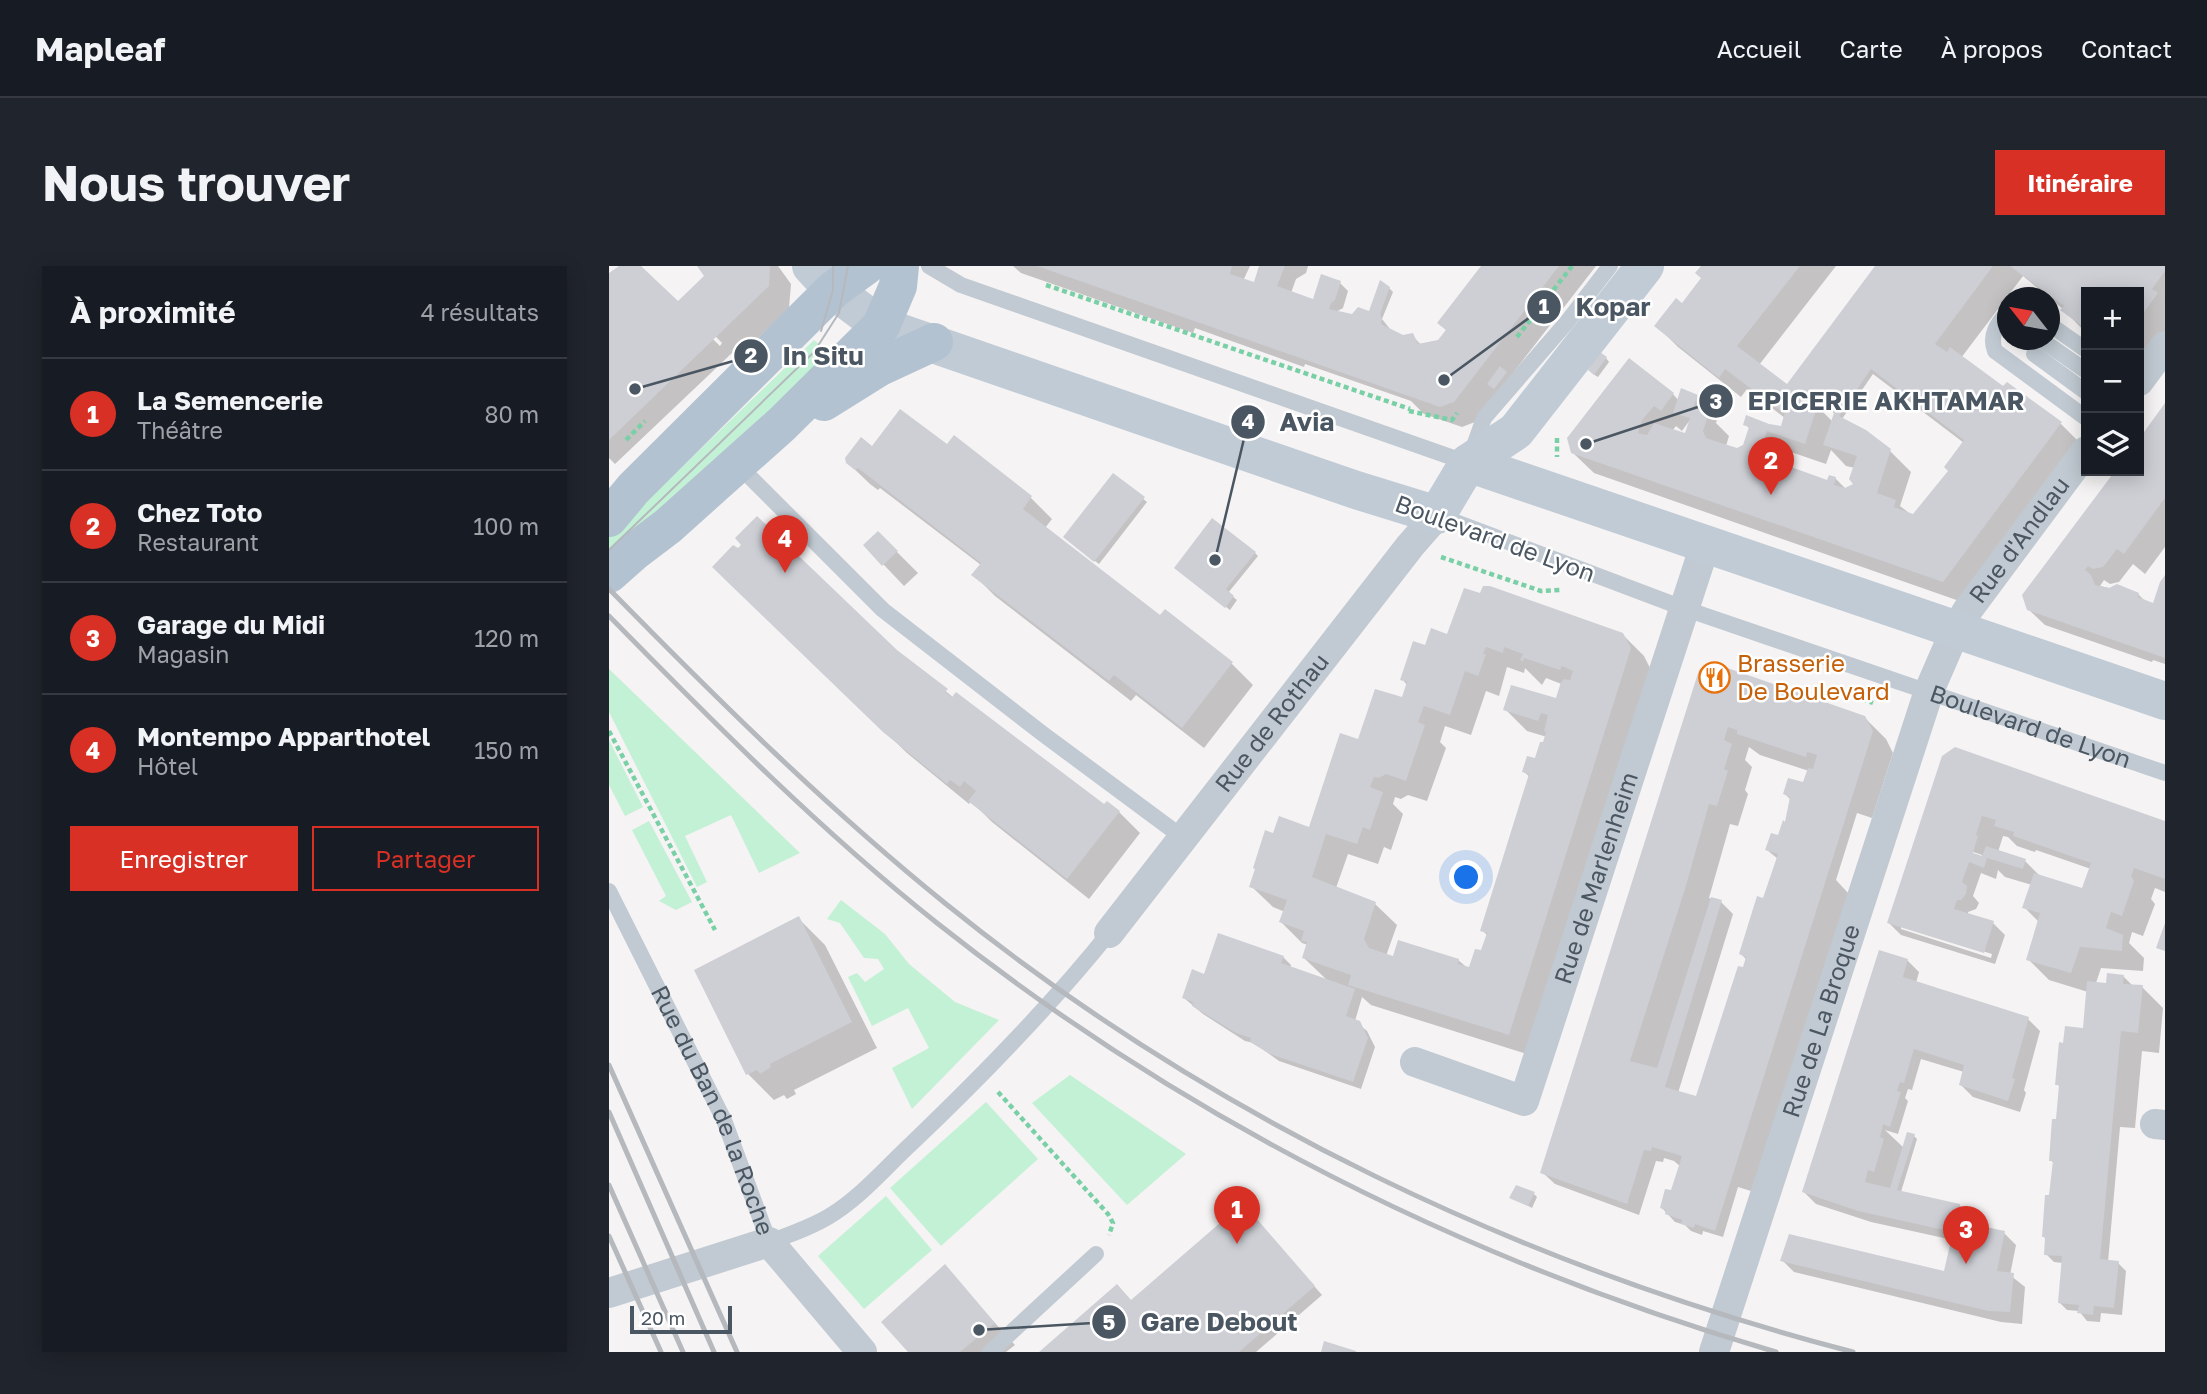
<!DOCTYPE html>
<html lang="fr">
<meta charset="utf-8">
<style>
:root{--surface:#171b24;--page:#20242c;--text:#f1f3f6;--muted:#9ea1a6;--line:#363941;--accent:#d93025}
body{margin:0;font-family:"Golos Text",sans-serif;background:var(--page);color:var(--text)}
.controls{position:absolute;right:21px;top:21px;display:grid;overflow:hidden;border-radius:0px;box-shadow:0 4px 18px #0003}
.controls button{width:63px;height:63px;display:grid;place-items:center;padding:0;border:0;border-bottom:2px solid var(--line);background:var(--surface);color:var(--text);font:35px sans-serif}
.compass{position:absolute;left:1388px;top:21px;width:63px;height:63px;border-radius:50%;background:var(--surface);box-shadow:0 4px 18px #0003;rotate:301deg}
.scale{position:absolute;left:21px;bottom:18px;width:102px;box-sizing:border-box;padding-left:7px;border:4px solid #4a5661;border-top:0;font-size:19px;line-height:24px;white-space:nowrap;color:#4a5661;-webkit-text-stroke:5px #fff;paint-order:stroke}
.you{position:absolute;left:858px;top:612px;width:24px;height:24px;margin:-18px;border:5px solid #fff;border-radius:50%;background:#1a73e8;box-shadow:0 0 0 10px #1a73e833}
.badge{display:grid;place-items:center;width:46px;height:46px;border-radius:50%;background:var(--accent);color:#fff;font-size:23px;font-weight:700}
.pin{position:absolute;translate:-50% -58px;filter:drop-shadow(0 2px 4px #0008)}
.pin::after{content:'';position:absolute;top:37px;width:24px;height:21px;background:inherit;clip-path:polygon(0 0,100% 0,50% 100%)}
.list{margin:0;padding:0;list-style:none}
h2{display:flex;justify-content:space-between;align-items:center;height:91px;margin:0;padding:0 28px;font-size:30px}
h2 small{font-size:23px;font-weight:400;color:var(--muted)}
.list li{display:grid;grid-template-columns:46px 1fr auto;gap:21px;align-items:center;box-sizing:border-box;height:112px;padding:0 28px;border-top:2px solid var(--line)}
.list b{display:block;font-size:26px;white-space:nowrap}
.list p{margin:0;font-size:23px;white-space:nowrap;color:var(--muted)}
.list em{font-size:23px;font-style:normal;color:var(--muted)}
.actions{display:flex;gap:14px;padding:21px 28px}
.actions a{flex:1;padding:16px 0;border:2px solid var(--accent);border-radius:0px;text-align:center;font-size:24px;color:var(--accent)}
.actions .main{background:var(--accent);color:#fff}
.icon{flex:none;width:38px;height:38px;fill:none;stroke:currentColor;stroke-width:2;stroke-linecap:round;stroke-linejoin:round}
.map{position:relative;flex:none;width:1556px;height:1086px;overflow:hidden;border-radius:0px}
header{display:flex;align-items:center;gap:42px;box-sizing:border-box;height:98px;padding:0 35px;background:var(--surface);border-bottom:2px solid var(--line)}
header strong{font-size:33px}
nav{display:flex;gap:38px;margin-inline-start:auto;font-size:24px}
.intro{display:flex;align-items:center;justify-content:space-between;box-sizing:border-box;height:168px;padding:0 42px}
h1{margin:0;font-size:49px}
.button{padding:18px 32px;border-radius:0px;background:var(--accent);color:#fff;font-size:24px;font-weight:700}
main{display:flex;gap:42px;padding:0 42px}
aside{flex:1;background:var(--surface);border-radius:0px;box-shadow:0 4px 18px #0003}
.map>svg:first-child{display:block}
</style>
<header>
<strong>Mapleaf</strong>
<nav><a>Accueil</a><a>Carte</a><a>À propos</a><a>Contact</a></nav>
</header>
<div class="intro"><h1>Nous trouver</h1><a class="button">Itinéraire</a></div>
<main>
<aside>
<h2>À proximité<small>4 résultats</small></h2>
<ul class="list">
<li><span class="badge">1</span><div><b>La Semencerie</b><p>Théâtre</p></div><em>80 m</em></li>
<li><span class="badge">2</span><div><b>Chez Toto</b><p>Restaurant</p></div><em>100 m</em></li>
<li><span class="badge">3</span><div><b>Garage du Midi</b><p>Magasin</p></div><em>120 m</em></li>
<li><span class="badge">4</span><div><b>Montempo Apparthotel</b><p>Hôtel</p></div><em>150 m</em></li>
</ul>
<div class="actions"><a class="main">Enregistrer</a><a>Partager</a></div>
</aside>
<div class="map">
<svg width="1556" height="1086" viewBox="0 0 1556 1086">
<rect width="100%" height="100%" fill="#f5f3f3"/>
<g fill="#c3f1d5">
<path d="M205,74L224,90L0,294V271Z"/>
<path d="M0,403L191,587L150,607L122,549L76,570L98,616L88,621L0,446Z"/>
<path d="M0,474L34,541L16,550L0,519Z"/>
<path d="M40,555L83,636L67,644L50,635L57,630L23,564Z"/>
<path d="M232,634L276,668L300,698L346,736L390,754L303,843L283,802L320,782L299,742L263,760L239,711L248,707L256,716L275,703L269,693L255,692L231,657L218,653Z"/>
<path d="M461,809L577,888L518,939L423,837Z"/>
<path d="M377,836L429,893L332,980L281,922Z"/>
<path d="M277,930L323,984L255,1043L209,990Z"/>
</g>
<g fill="#0003" fill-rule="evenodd">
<path d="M13,0H29L111,80L113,77L72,35L97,10L90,0H169L182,18L180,42L128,92L123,87L6,198L0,192V9Z"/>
<path d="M404,0H641L634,15L646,19L652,0H699L697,7L687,13L682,27L705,35L731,17L739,25L734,42L727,46L743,50L767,49L780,22L784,26L773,53L781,63L794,71L803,69L812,79L830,76L874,0H987L866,156L853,161L815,148L802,135L696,98L695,101L586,62L584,67L412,7Z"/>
<path d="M1093,0H1227L1150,99L1179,120L1268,0H1556V67L1530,102V26H1477V67L1454,43L1414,10L1352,92L1394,123L1398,118L1452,158L1473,179L1356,337L985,207L963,186L1064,128L1070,135L1088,130L1109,151L1107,157L1120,170L1117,180L1129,184L1135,180L1141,163L1136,158L1173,162L1176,152L1138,123L1132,131L1069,81L1048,60L1073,39L1094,13ZM1264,108L1355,177L1342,205L1304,250L1291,240L1302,206L1281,185L1233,153ZM1204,134L1227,148L1224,156L1203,135ZM1081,154L1080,171L1063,165L1067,160L1073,165ZM1222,184L1237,200L1246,202V219L1237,223L1226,212L1219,216L1173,200L1179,185L1217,198Z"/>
<path d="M997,92L1000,96L989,111L984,108Z"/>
<path d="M1556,139V281L1536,308L1524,298L1510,316L1501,318L1495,314L1491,320L1529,328L1537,336L1545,339L1556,312V398L1544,394L1543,396L1436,359L1419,343L1415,329L1507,205H1530V175Z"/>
<path d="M345,172L422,232L443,253L436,262L552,352L556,346L623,398L644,419L595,482L527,429L522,435L386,330L365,309L372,299L271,222L269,224L261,218L239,197L264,182L338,181Z"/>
<path d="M504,209L538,236L490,298L460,275Z"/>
<path d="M269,267L309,307L295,320L256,279Z"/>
<path d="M646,287L649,290L619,327L628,334L621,344L571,305Z"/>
<path d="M127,322L287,385L345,432L495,541L510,546L531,567L480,633L383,556L362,535L360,538L298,487Z"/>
<path d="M1013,368L1035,390L1042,404L921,789L762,739L753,731L746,755L758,765L766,781L752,823L670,795L645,777L636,775L594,748L575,732L596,710L674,691L682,699L681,702L719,715L695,692L699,679L693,677L672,656L676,646L664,641L642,620L665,569L701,563L750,475L794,434L798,419L793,413L817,381L839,370ZM898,401L915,407L916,402L933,419L937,412L955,419L948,435L896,443L918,465L938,471L927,494L915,506L921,511L873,664L879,670L873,686L861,704L849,694L777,690L788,659L766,638L727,622L739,588L769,598L775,581L782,584L794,548L784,538L786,531L792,533L799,529L818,535L837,482L831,476L836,460L862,469L877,425L890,430Z"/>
<path d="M1092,405L1255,451L1277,473L1284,487L1263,552L1248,547L1227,614L1240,628L1145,926L1129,921L1114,971L1094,965L1093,969L1082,965L1076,959L1066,956L1053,942L1063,926L1072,901L1065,895L1055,892L1054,896L1047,895L1030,949L946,918L933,906ZM1140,481L1151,489L1200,505L1196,519L1176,528L1182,534L1177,558L1170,572L1158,584L1169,593L1155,634L1132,688L1138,694L1135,703L1088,833L1069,827L1124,648L1112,636L1100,632L1121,558L1129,560L1139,528L1136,524L1143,501L1136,494Z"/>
<path d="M1334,491L1556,557V626L1546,622L1542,633L1546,638L1534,670L1523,666L1520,677L1535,692L1534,705L1492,702L1487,717L1499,718L1514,710L1524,720L1533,721L1554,742L1550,787L1533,785L1526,862L1511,861L1499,996L1509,997L1517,1005L1513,1049L1492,1047L1491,1056L1478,1055L1470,1045L1458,1044L1450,1036L1454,997L1445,996L1437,988L1438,974L1434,970L1442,931L1445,898L1442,894L1452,822L1448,818L1455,779L1475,763L1479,726L1440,714L1419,693L1430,656L1415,641L1423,619L1396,611L1389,604L1387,613L1372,607L1364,630L1370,637L1367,643L1359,646V649L1384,657L1396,669L1386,698L1292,669L1280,657ZM1394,570L1399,571L1408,580L1426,586L1427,584L1482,603L1480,627L1433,612L1416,595L1389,586ZM1332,575L1373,589L1372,592ZM1292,660L1383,688L1382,692L1292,663Z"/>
<path d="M190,653L216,679L268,782L185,824L187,828L178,833L175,829L165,834L139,808Z"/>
<path d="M1298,694L1310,706L1307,717L1419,753L1431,765L1415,824L1417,827L1411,846L1364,831L1352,819L1355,806L1312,793L1303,824L1299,823L1296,832L1299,835L1289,868L1276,864L1295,882L1305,870L1308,873L1292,926L1350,939L1363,951L1361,959L1395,967L1407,979L1401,1009L1416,1021L1413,1058L1392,1056L1185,1006L1173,994L1337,1007L1344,974L1262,956L1207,938L1195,926Z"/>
<path d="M925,928L928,931L923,942L902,931Z"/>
<path d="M642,948L713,1029L647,1086H432L522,1036Z"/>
<path d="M335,1001L406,1079L397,1086H301Z"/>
</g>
<g fill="#cdcfd5" fill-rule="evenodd">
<path d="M10,0H32L69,35L95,10L88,0H161L160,20L0,174V7Z"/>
<path d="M428,0H623L621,8L645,16L650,0H676L668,20L704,33L712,8L732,15L726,34L722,37L720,43L743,48L749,41L760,45L771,14L781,21L771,48L773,53L772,58L794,69L804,67L809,78L829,74L837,64L828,57L872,0H950L845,136L831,141Z"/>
<path d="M1092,0H1191L1128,80L1178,118L1266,0H1384L1326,78L1338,86L1341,81L1394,120L1398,116L1453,156L1334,316L962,187L958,172L1020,92L1065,127L1052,145L1045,140L1033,154L1029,167L1038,169L1045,157L1076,167L1081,152L1064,147L1072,122L1089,129L1084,142L1100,147L1094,165L1097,172L1128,182L1134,179L1140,161L1134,159L1137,149L1160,158L1172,160L1176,146L1166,141L1116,103L1110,112L1045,60L1067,32L1073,37L1092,12L1086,7ZM1262,103L1355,174L1335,201L1339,205L1304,248L1285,241L1287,234L1268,227L1282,183L1257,164L1230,150ZM1209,138L1225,147L1214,179L1248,190L1240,213L1244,218L1236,222L1225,219L1227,211L1220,209L1218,214L1149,189L1158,165L1196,178Z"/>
<path d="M1401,0H1556V5L1543,23L1549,27L1530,53V26H1477V63L1451,44L1455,40Z"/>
<path d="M991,86L998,91L985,109L979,104Z"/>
<path d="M891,100L898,106L885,123L878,118Z"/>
<path d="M1556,137V232L1515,288L1508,283L1494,301L1484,303L1479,300L1476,304L1482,309L1486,319L1500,322L1508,318L1530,327L1529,331L1544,337L1551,316L1556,309V392L1418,344L1413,329L1506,205H1530V173Z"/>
<path d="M291,143L338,178L345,169L423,230L414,243L551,349L556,343L624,396L573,462L505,409L500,415L362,309L372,297L249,202L246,204L237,197L236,192L252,171L263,180Z"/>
<path d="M504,207L536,231L485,296L454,271Z"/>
<path d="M148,250L288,384L339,423L336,426L343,431L347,426L495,538L498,535L511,545L458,613L359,535L367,525L355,515L351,521L341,514L338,518L274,466L103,301L124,279L129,282L132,279L126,272Z"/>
<path d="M603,252L647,286L617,323L625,330L616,342L565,302Z"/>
<path d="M269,265L289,285L273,300L254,279Z"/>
<path d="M874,320H881L1014,367L1022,382L900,769L739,719L742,709L693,692L698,676L692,675L695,665L670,656L678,634L640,621L646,603L644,602L656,564L664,567L670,550L700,561L731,467L749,473L766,423L793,431L798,416L791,414L804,375L816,379L822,362L838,368L855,322L871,327ZM877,381L894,387L895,381L914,388L911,394L914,395L915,392L951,404L953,400L964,405L961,414L955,413L952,416L947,432L902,419L894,444L929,455L932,447L939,449L935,465L937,466L934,476H931L926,492L918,490L913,506L920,508L871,665L878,667L872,684L866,683L860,701L849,698L850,693L789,674L784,690L760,682L755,673L767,636L703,611L717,568L748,578L754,561L761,564L774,526L761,521L765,511L770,512L777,508L797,515L816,459L809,456L815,440L841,449L856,405L869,410L877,388H874Z"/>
<path d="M1104,397L1256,450L1264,465L1106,965L1086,958L1085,962L1072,958L1073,954L1056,948L1057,944L1051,942L1056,923L1062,924L1073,890L1043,881L1042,885L1035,884L1018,938L931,907L1090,404ZM1119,461L1128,464V468L1197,491L1198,486L1208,489L1204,503L1199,502L1194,516L1179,512L1174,528L1181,531L1176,556L1174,554L1169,569L1162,567L1156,584L1169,588L1154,632L1148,630L1130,688L1137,691L1134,701L1129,700L1087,830L1056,821L1113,634L1102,631L1048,802L1021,795L1076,623L1100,538L1108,540L1119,505L1115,503L1123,478L1115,474Z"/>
<path d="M1346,481L1556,555V613L1525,602L1522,610L1525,615L1513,650L1502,646L1497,662L1514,669L1513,685L1471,681L1462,707L1417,694L1431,647L1413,642L1425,607L1473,622L1482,597L1404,570L1405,566L1385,560L1387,554L1373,550L1367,569L1369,570L1364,587L1373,590L1377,580L1417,593L1414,603L1378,592L1375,602L1360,596L1353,616L1358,620L1357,628L1352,634H1348L1345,643L1385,655L1375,687L1278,657L1333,490Z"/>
<path d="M190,650L243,756L161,798L162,801L151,808L148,804L137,809L85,704Z"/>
<path d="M1556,657V685L1547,682Z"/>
<path d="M609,667L675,690L672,697L746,723L737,750L751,755L759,772L744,816L661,788L641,776L642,772L627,767L583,740L584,736L573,732L583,703L595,708Z"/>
<path d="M1270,684L1299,693L1294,711L1420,751L1403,812L1406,813L1399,835L1350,819L1355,799L1305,783L1295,817L1291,816L1288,825L1292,826L1281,861L1274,858L1271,871L1275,873L1265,906L1259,904L1256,916L1281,922L1298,866L1306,868L1288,924L1351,938L1348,955L1396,965L1388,1005L1405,1007L1401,1046L1379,1045L1171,995L1180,968L1335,1005L1344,966L1249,945L1193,926Z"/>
<path d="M1498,707L1515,709L1514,718L1534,719L1529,767L1512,765L1491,993L1510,995L1505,1042L1485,1040L1484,1049L1468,1047L1470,1039L1449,1037L1453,990L1435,989L1436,971H1433L1436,929H1440L1444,895H1440L1443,853H1447L1450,819H1446L1450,776L1454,777L1456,760L1474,762L1478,715L1497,717Z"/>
<path d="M907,919L926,926L919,940L900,932Z"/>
<path d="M634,937L706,1020L630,1086H430L508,1018L522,1034Z"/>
<path d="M336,998L386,1057L351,1086H299L272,1056Z"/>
<path d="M715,1075L747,1085V1086H712Z"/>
</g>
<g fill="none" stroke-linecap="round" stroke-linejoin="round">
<g stroke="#7ad0a6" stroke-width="4.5" stroke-dasharray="5 3.5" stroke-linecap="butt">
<path d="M437,19L801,143"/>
<path d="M908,71L963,0"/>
<path d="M800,145L843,154L848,147"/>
<path d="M948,172V191"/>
<path d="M17,174L36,155"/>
<path d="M832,291L932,325L951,324"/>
<path d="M1237,427L1264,437"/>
<path d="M0,465L106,664"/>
<path d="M389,826L499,948L504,957L500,969"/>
</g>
<g stroke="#c1cad2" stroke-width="16">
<path d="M320,0L352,19L859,197L875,152L958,56L1001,0"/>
<path d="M1398,47C1388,58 1380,70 1386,85L1477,152"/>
<path d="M1440,58L1477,84"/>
<path d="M1434,75L1477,105"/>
<path d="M1425,88L1477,126"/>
<path d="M128,198L274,344L434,468L573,571"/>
<path id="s1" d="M828,249L1074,342L1556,507"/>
<path id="s2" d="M0,625L115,854L160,976C180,969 200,962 219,951C251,932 276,902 303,877C372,811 440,742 500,667"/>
<path d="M381,1086L487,988"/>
</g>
<g stroke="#c1cad2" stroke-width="30">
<path d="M1530,115L1556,80"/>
<path id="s3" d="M500,667L801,280L828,249"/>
<path id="s4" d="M806,796L915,835L1096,279"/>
<path d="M1546,858L1556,859"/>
<path d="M0,1027L160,976L253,1086"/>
<path id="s5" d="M1105,1086L1320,425L1346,365L1358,345L1477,185"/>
</g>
<g stroke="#c1cbd6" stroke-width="38">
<path d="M202,0L224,24L272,60L747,224L828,249L859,197L907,165L1036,0"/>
<path d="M859,197L1556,435"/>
</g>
<g stroke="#b3c2d1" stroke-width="38">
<path d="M215,136L271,101L325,76"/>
<path d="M0,252L24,223L224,24L257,0"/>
<path d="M0,308L26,285L59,260L173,158L272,60L289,20L291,0"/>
</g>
<g stroke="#b5b8bd" stroke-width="2">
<path d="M212,65L224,24V0"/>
<path d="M0,284L205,86L230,47L239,0"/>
</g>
<g stroke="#b5b8bd" stroke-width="5">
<path d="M0,323C108,433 217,541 337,638C603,853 914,1000 1244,1086"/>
<path d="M0,350C105,457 211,564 328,657C579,856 860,996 1167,1086"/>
<path d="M0,799L128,1086"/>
<path d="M0,846L105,1086"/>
<path d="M0,919L74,1086"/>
<path d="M0,970L52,1086"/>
</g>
</g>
<defs>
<symbol id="restaurant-ring" viewBox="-11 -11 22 22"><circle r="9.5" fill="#fff" stroke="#e8710a" stroke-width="1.5"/><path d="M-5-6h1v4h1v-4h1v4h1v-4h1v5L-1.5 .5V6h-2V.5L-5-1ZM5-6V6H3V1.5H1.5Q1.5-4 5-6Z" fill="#e8710a"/></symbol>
</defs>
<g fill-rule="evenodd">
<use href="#restaurant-ring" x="1088" y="394" width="35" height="35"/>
</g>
<g text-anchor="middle" stroke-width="5" stroke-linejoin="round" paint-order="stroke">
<g font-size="24" fill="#4a5661" stroke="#fff">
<text transform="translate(886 273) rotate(20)" y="8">Boulevard de Lyon</text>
<text dy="8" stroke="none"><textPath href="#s5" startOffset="872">Rue d'Andlau</textPath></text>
<text dy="8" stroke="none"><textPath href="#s3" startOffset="266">Rue de Rothau</textPath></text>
<text dy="8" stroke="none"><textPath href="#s1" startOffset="630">Boulevard de Lyon</textPath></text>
<text dy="8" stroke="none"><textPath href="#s4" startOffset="350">Rue de Marlenheim</textPath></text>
<text dy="8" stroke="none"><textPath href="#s5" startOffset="348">Rue de La Broque</textPath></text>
<text dy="8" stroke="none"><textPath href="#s2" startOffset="243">Rue du Ban de la Roche</textPath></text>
</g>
<g font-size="24" fill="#c56008" stroke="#fff" text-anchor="start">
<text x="1128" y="406">Brasserie<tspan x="1128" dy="28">De Boulevard</tspan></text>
</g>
</g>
<path fill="none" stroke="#4a5661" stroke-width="2.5" d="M835 114L935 41M26 123L142 90M977 178L1107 135M606 294L639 156M370 1064L500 1056"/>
<g fill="#4a5661" stroke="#fff" stroke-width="2.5">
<circle cx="835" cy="114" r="7"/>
<circle cx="26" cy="123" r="7"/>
<circle cx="977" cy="178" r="7"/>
<circle cx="606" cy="294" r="7"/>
<circle cx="370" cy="1064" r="7"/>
<circle cx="935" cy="41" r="18"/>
<circle cx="142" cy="90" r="18"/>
<circle cx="1107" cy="135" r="18"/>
<circle cx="639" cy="156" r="18"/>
<circle cx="500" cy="1056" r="18"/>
</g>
<g font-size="21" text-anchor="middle" font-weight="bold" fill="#fff">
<text x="935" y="48">1</text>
<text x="142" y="97">2</text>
<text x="1107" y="143">3</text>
<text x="639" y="163">4</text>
<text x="500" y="1064">5</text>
</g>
<g font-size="26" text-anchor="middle" font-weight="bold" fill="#4a5661" stroke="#fff" stroke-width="5" stroke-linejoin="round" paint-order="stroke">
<text x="1004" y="50">Kopar</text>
<text x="214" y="99">In Situ</text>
<text x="1277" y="144">EPICERIE AKHTAMAR</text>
<text x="698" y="165">Avia</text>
<text x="610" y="1065">Gare Debout</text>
</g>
</svg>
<div class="controls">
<button>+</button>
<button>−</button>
<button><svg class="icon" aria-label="layers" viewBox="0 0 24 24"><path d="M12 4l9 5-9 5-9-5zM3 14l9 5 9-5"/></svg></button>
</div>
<svg class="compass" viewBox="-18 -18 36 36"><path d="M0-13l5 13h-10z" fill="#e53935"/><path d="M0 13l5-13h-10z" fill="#9ea1a6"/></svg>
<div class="scale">20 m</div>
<div class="you"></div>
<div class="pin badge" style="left:628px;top:978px">1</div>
<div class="pin badge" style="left:1162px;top:229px">2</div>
<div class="pin badge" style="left:1357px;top:998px">3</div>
<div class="pin badge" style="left:176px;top:307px">4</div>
</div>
</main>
